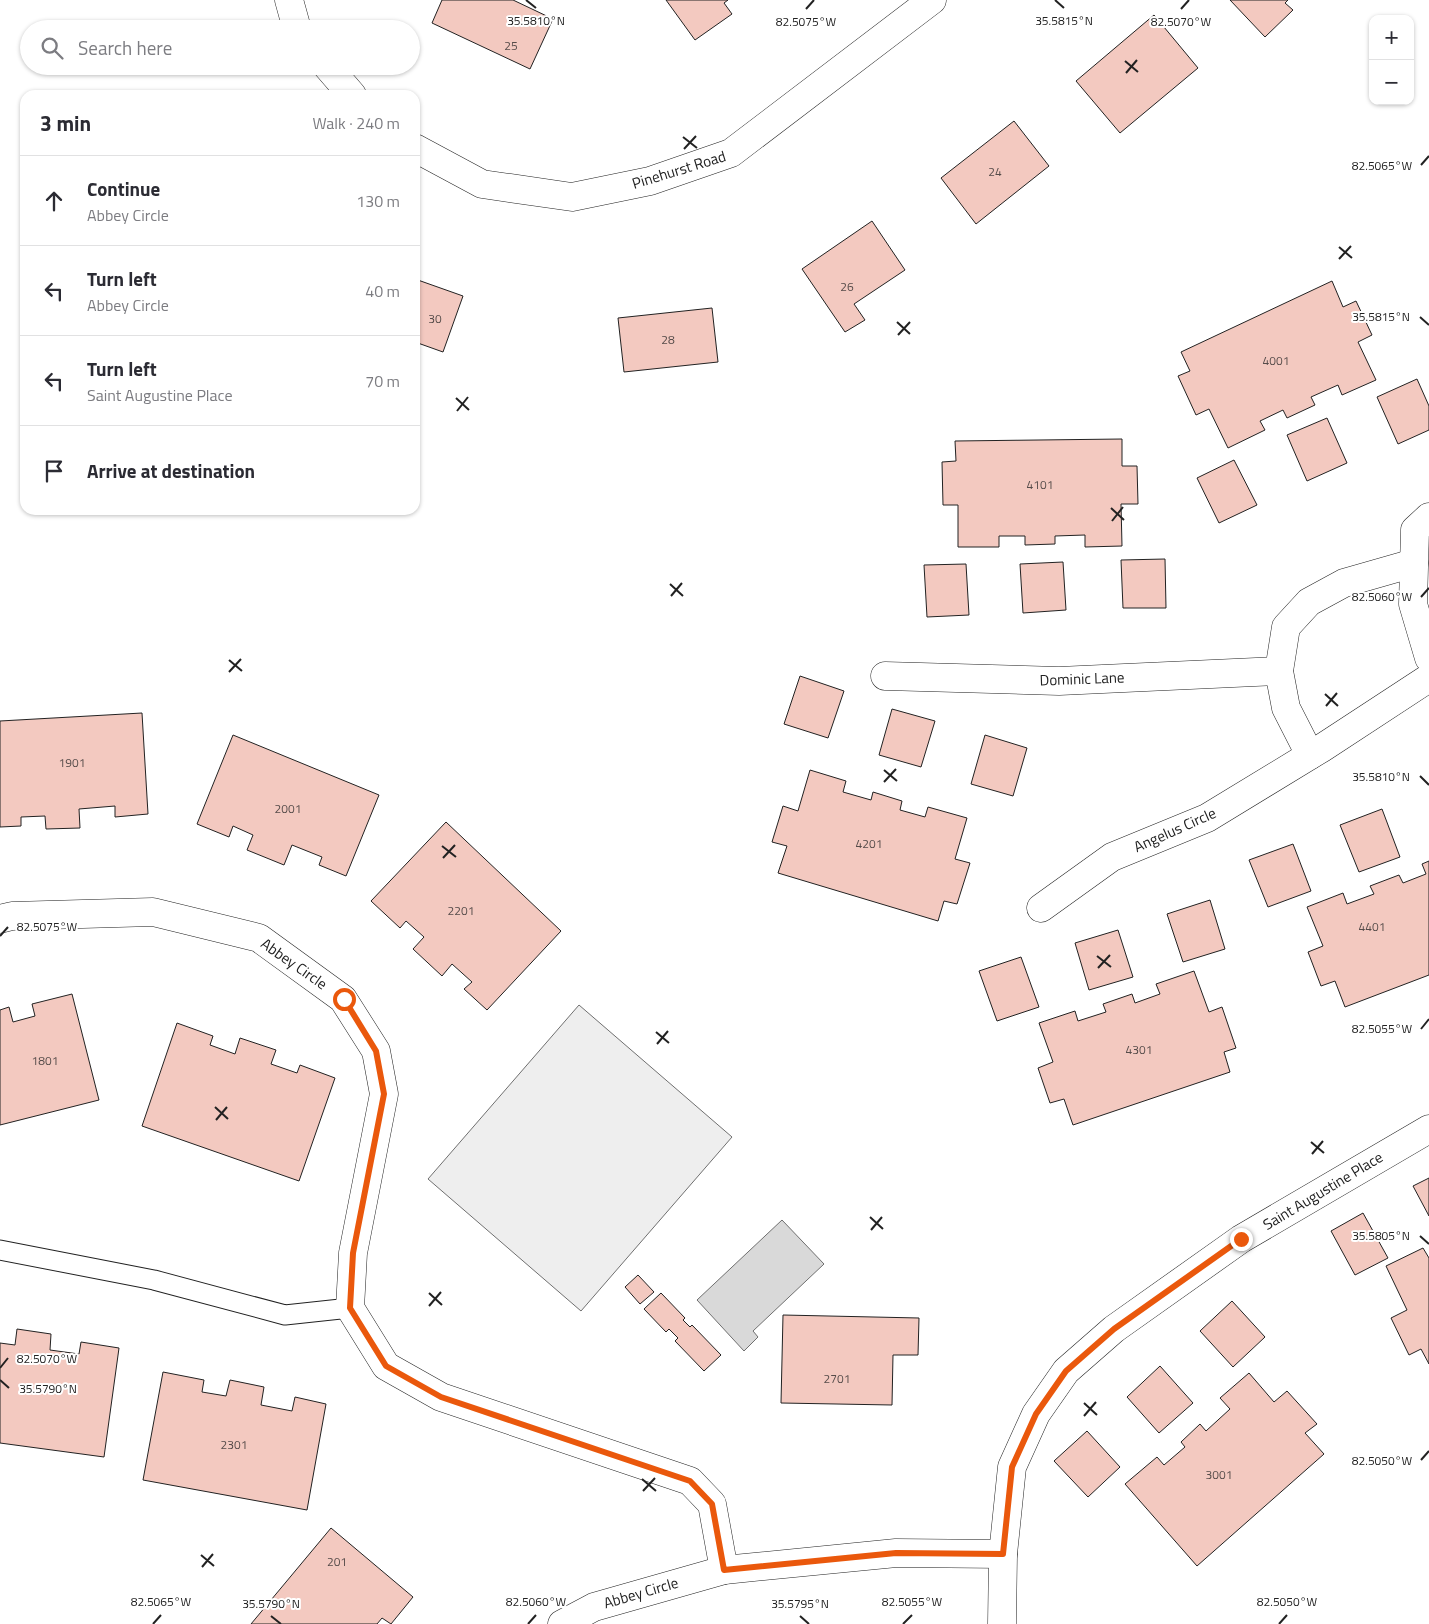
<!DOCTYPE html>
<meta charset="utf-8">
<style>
:root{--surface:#fff;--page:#f2f2f3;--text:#2b2b33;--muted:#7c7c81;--line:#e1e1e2}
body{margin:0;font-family:"Titillium Web",sans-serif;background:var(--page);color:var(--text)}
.controls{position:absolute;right:15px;top:15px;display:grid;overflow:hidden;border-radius:10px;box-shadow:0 1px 4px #0004}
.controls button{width:45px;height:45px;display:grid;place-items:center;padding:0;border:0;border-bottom:1px solid var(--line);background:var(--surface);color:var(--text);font:25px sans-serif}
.stop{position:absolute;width:15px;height:15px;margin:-11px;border:4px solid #ea580c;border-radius:50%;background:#fff}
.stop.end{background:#ea580c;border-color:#fff;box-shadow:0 1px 5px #0008}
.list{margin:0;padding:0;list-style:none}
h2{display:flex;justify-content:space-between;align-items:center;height:65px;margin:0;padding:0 20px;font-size:21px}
h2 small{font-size:16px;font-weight:400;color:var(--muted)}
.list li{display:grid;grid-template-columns:32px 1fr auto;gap:15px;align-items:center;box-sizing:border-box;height:90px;padding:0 20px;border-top:1px solid var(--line)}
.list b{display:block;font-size:19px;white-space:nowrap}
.list p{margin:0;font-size:16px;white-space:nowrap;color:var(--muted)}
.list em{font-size:16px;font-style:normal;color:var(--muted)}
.icon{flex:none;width:28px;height:28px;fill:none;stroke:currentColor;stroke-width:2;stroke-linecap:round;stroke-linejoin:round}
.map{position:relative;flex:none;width:1429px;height:1624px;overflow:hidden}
.search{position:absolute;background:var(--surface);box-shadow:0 1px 4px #0004;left:20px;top:20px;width:400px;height:55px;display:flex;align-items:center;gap:12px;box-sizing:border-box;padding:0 18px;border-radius:28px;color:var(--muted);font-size:19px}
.panel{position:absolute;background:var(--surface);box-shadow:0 1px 4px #0004;left:20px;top:90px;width:400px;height:425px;border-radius:15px}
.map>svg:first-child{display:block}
</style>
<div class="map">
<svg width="1429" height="1624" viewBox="0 0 1429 1624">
<rect width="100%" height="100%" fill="#fff"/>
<path fill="#eee" stroke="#6f6f6f" d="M579,1005L732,1137L581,1311L428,1179Z"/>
<path fill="#d9d9d9" stroke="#6f6f6f" d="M782,1220L824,1264L753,1331L758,1337L744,1351L697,1300Z"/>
<g fill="#f3c9c0" stroke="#222">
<path d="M442,0H513L553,19L530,69L432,23Z"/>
<path d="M666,0H728L724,3L732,14L695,40Z"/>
<path d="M1230,0H1288L1285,3L1293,10L1265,37Z"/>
<path d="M1154,15L1198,68L1120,133L1076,81Z"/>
<path d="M1014,121L1049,166L976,224L941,178Z"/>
<path d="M872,221L905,270L854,304L865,320L845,332L802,269Z"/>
<path d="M415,279L463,296L443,352L415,342Z"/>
<path d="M1332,281L1343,307L1356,301L1372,335L1358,342L1376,380L1342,395L1338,385L1311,397L1315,405L1287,418L1283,410L1260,421L1265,430L1228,448L1209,409L1196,415L1178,376L1190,371L1181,352Z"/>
<path d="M712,308L718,362L624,372L618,318Z"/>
<path d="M1417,379L1429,406V430L1398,444L1377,397Z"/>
<path d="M1327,418L1347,463L1307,481L1287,435Z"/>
<path d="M1122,439V466H1137L1138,504H1121L1122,546L1085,547V535L1055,536V544L1025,545V536H999V547H958V505H943L942,462L956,461L955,441Z"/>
<path d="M1234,460L1257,505L1219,523L1197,478Z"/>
<path d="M1165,559L1166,608H1123L1121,560Z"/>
<path d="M1063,562L1066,610L1023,613L1020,564Z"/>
<path d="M966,564L969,615L927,617L924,565Z"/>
<path d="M800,676L844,691L828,738L784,724Z"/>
<path d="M892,709L935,721L921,767L879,755Z"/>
<path d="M142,713L148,814L115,817V806L79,809L80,828L46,829L45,816L21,817V826L0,827V721Z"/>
<path d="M233,735L379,795L346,876L319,865L322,857L292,845L284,865L247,850L253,835L233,826L229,837L197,824Z"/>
<path d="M985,735L1027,748L1013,796L971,784Z"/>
<path d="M810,770L846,781L843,792L871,800L873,792L902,801L900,810L925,817L928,807L967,818L955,859L970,863L957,904L944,901L938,921L778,873L787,846L772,842L783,806L798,811Z"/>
<path d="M1382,809L1400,857L1359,872L1340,825Z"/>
<path d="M446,822L561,931L487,1010L464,989L472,982L452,964L442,976L413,949L424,937L406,921L400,928L371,901Z"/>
<path d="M1293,844L1311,891L1268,907L1249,860Z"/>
<path d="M1429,861V975L1345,1007L1335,981L1321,986L1308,952L1323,946L1307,907L1343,893L1347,904L1374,894L1370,886L1399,875L1403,883L1426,874L1422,864Z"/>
<path d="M1210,900L1225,949L1183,962L1167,914Z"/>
<path d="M1118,930L1133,977L1089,990L1075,943Z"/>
<path d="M1021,957L1039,1007L997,1021L979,971Z"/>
<path d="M1194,971L1209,1012L1222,1007L1236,1048L1224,1052L1230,1072L1073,1125L1064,1099L1050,1103L1038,1068L1053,1062L1039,1023L1075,1011L1078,1021L1106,1012L1103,1004L1132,994L1135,1003L1160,994L1156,984Z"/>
<path d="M72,994L99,1100L0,1125V1010L9,1007L13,1022L35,1016L32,1004Z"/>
<path d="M177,1023L213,1036L210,1045L235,1054L240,1038L276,1050L271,1064L297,1073L300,1065L335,1078L299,1181L142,1126Z"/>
<path d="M1429,1178V1216L1413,1186Z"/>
<path d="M1363,1213L1388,1258L1355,1275L1331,1231Z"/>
<path d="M1423,1248L1429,1258V1364L1421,1349L1409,1355L1391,1318L1407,1310L1386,1266Z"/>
<path d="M638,1275L654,1292L640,1304L625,1287Z"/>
<path d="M661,1293L685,1318L683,1320L690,1327L692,1325L721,1355L704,1371L675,1341L678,1338L669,1329L666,1332L644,1309Z"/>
<path d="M1232,1301L1265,1337L1233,1367L1200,1331Z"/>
<path d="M783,1315L919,1318L918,1355H893L892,1405L781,1403Z"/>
<path d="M17,1329L51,1334L50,1350L79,1354L81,1342L119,1348L104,1457L0,1443V1343L15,1345Z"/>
<path d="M1160,1366L1193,1403L1159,1433L1127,1397Z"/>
<path d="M163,1372L204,1380L202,1392L226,1396L230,1380L264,1387L261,1405L292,1411L295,1397L326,1404L307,1510L143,1480Z"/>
<path d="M1249,1373L1274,1402L1287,1391L1317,1424L1305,1433L1324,1454L1197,1566L1125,1484L1157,1457L1164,1465L1185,1447L1181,1442L1200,1424L1206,1431L1230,1409L1220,1398Z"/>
<path d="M1087,1431L1120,1467L1088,1497L1054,1461Z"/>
<path d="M331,1528L413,1597L391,1624L382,1618L377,1624H251Z"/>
</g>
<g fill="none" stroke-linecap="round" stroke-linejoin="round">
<defs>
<path id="lane" d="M0,1250L154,1280L285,1315L350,1308"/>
<g id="street">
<path d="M289,0L297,29"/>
<path d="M327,66L352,95"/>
<path d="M415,148L482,184L572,197L650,181L731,153L932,0"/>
<path d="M1429,517L1415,530L1413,604L1429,658"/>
<path d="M885,676L1059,681L1279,671"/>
<path d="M1310,755L1286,708L1279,671L1286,627L1309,602L1344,583L1414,563"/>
<path d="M1041,908L1112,857L1207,818L1322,748L1429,678"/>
<path d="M0,919L12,916L153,912L259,938L343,999L376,1051L384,1094L353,1253L350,1308L386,1366L441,1397L690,1481L712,1504L724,1570L594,1607L562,1624"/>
<path d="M724,1570L896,1553L1003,1554"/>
<path d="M1002,1624L1003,1554L1012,1467L1036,1414L1066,1371L1114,1329L1241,1239L1429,1129"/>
</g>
</defs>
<use href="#lane" stroke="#222" stroke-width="21"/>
<use href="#street" stroke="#222" stroke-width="29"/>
<use href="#lane" stroke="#fff" stroke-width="19"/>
<use href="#street" stroke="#fff" stroke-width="28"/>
</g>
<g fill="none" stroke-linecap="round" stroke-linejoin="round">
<path stroke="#ea580c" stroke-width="6" d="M344,999L376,1051L384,1094L353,1253L350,1308L386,1366L441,1397L690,1481L712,1504L724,1570L896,1553L1003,1554L1012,1467L1036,1414L1066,1371L1114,1329L1241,1239"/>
</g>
<path fill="none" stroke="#222" stroke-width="2" d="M526,0L536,8M1055,0L1064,8M806,9L814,0M1181,9L1189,0M1125,61L1138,72M1126,73L1137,60M683,137L697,148M684,149L696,136M1421,165L1429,156M1339,247L1352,258M1339,259L1351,246M1420,317L1429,325M897,322L910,334M898,335L910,322M456,398L469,410M457,411L468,397M1111,508L1124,520M1112,521L1123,507M670,584L683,596M671,596L682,583M1421,597L1429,588M229,660L242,671M229,672L241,659M1325,694L1338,706M1326,706L1337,693M884,770L897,781M1420,776L1429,785M884,782L896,769M442,846L456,857M443,858L455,845M0,936L8,927M1097,956L1111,967M1098,968L1110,955M1421,1029L1429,1019M656,1032L669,1043M657,1044L668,1031M215,1107L228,1119M216,1120L227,1107M1311,1142L1324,1153M1312,1154L1323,1141M870,1217L883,1229M871,1230L882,1217M1420,1236L1429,1244M429,1293L442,1305M429,1306L441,1292M0,1368L8,1358M0,1380L9,1388M1084,1403L1097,1415M1084,1416L1096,1402M1421,1460L1429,1451M642,1479L656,1491M643,1491L655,1478M201,1555L214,1566M202,1567L213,1554M271,1616L281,1624M800,1616L809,1624M153,1624L161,1615M528,1624L536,1615M903,1624L912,1615M1279,1624L1287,1615"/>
<g text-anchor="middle" stroke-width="4" stroke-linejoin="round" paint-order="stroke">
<g font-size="12" fill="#564c4a">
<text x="511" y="50">25</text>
<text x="995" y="176">24</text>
<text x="847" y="291">26</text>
<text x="435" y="323">30</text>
<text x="668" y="344">28</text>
<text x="1276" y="365">4001</text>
<text x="1040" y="489">4101</text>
<text x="72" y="767">1901</text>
<text x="288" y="813">2001</text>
<text x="869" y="848">4201</text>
<text x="461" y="915">2201</text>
<text x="1372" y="931">4401</text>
<text x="1139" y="1054">4301</text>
<text x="45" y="1065">1801</text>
<text x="837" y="1383">2701</text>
<text x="234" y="1449">2301</text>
<text x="1219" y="1479">3001</text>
<text x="337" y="1566">201</text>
</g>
<g font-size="15" fill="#222" stroke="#fff">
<text transform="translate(679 170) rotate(-17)" y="5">Pinehurst Road</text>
<text transform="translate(1082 679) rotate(-2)" y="5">Dominic Lane</text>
<text transform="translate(1175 830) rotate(-24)" y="5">Angelus Circle</text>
<text transform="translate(294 964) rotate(35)" y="5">Abbey Circle</text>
<text transform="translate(1323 1191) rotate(-31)" y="5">Saint Augustine Place</text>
<text transform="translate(641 1593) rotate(-16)" y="5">Abbey Circle</text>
</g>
</g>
<g font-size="12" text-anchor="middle" fill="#222" stroke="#fff" stroke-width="4" stroke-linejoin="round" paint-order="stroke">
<text x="536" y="25">35.5810°N</text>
<text x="1064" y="25">35.5815°N</text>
<text x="806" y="26">82.5075°W</text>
<text x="1181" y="26">82.5070°W</text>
<text x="1382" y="170">82.5065°W</text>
<text x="1381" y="321">35.5815°N</text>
<text x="1382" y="601">82.5060°W</text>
<text x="1381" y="781">35.5810°N</text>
<text x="47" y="931">82.5075°W</text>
<text x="1382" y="1033">82.5055°W</text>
<text x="1381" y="1240">35.5805°N</text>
<text x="47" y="1363">82.5070°W</text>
<text x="48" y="1393">35.5790°N</text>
<text x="1382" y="1465">82.5050°W</text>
<text x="161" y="1606">82.5065°W</text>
<text x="536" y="1606">82.5060°W</text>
<text x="912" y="1606">82.5055°W</text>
<text x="1287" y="1606">82.5050°W</text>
<text x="271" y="1608">35.5790°N</text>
<text x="800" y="1608">35.5795°N</text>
</g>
</svg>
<div class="controls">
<button>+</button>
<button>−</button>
</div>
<div class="stop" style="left:344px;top:999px"></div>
<div class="stop end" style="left:1241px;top:1239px"></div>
<div class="search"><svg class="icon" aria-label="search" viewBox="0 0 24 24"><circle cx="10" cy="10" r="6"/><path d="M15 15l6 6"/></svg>Search here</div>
<section class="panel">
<h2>3 min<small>Walk · 240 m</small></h2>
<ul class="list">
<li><svg class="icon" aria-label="ahead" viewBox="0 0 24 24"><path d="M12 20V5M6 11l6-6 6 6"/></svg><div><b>Continue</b><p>Abbey Circle</p></div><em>130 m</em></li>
<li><svg class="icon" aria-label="left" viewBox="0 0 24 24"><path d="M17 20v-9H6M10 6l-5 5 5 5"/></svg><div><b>Turn left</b><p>Abbey Circle</p></div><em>40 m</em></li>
<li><svg class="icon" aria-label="left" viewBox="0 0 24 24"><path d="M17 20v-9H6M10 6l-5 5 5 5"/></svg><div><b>Turn left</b><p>Saint Augustine Place</p></div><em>70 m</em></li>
<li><svg class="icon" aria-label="arrive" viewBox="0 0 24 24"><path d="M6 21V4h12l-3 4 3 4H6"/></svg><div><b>Arrive at destination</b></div></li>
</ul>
</section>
</div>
